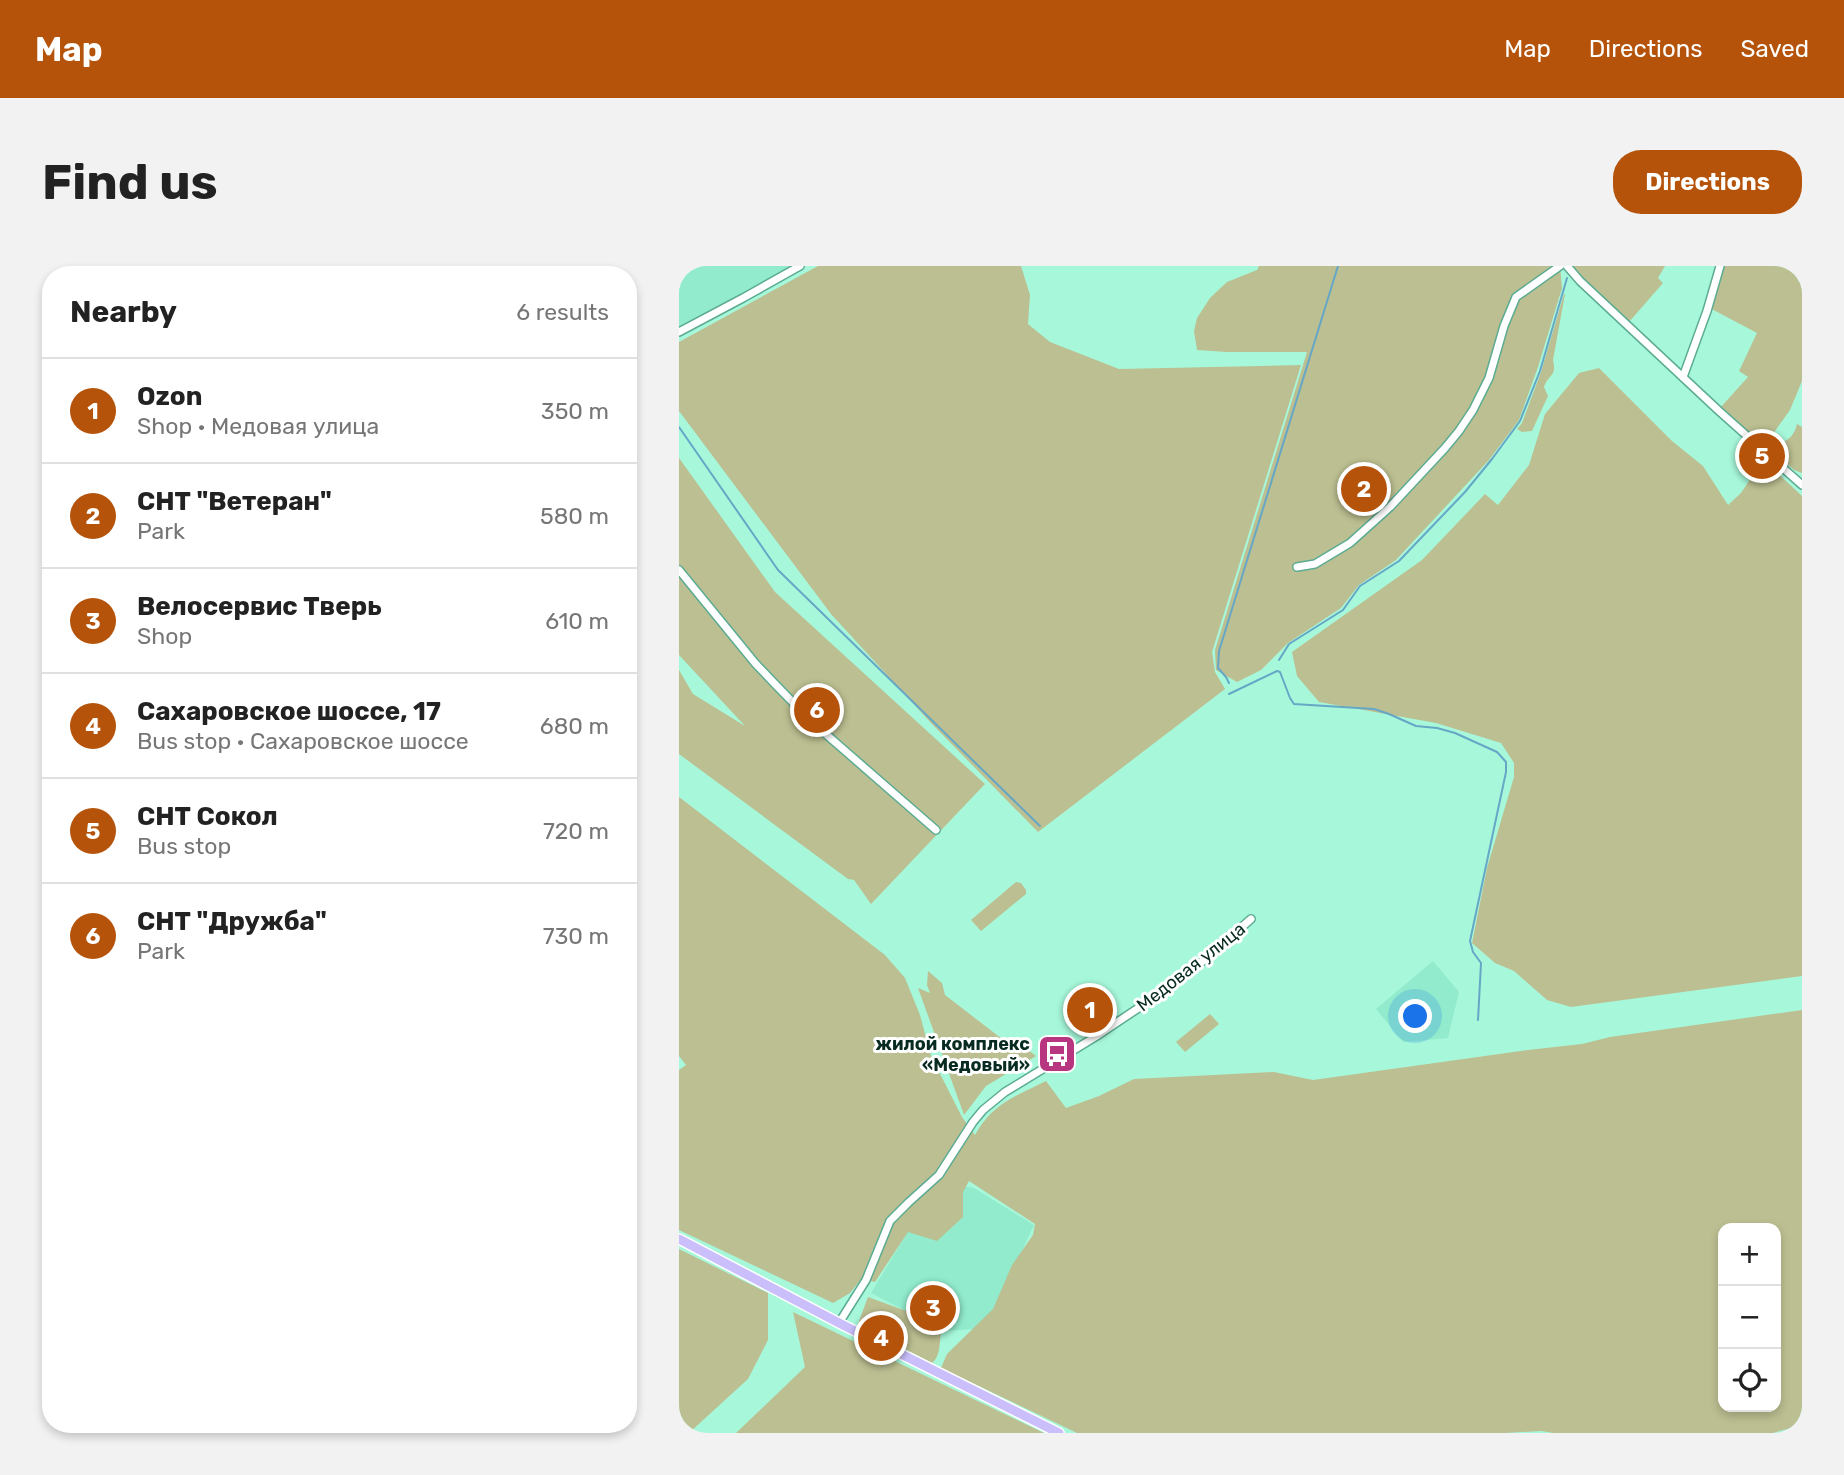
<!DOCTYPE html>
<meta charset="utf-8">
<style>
:root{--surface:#fff;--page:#f2f2f2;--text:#222;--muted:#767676;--line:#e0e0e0;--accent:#b45309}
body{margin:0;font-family:Rubik,sans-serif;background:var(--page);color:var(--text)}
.controls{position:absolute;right:21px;bottom:21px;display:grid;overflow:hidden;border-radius:14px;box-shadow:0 4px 10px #0003}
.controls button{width:63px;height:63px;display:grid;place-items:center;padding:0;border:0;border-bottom:2px solid var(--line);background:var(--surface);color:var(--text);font:35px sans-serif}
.you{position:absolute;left:737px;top:751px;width:24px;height:24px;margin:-18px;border:5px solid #fff;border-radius:50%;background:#1a73e8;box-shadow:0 0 0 10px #1a73e833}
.badge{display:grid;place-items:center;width:46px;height:46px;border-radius:50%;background:var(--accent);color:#fff;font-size:23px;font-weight:700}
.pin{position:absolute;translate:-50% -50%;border:4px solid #fff;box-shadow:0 2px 7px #0006}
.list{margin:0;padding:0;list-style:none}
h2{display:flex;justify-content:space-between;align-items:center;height:91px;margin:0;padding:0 28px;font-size:30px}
h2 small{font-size:23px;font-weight:400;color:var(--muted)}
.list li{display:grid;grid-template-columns:46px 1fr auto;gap:21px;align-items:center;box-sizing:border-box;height:105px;padding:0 28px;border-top:2px solid var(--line)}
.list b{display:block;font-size:26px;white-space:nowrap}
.list p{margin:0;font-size:23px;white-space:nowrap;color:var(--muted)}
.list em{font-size:23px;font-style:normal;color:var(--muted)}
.icon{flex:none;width:38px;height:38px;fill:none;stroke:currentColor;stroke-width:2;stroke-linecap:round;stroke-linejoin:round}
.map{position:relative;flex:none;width:1123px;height:1167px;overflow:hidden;border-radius:28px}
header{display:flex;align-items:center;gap:42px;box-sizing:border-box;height:98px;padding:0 35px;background:var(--accent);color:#fff}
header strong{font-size:33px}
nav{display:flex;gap:38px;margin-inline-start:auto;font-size:24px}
.intro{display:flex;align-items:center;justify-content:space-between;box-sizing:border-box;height:168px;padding:0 42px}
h1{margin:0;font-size:49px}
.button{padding:18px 32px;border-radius:28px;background:var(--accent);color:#fff;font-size:24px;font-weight:700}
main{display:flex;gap:42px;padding:0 42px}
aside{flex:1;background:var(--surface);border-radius:28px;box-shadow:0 4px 10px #0003}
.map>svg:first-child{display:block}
</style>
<header>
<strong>Map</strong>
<nav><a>Map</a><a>Directions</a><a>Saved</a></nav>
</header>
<div class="intro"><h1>Find us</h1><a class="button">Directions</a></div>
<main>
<aside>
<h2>Nearby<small>6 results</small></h2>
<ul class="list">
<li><span class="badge">1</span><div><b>Ozon</b><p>Shop · Медовая улица</p></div><em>350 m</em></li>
<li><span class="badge">2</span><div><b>СНТ &quot;Ветеран&quot;</b><p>Park</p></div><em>580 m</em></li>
<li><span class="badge">3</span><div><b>Велосервис Тверь</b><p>Shop</p></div><em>610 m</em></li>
<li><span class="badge">4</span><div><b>Сахаровское шоссе, 17</b><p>Bus stop · Сахаровское шоссе</p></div><em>680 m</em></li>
<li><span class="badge">5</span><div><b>СНТ Сокол</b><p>Bus stop</p></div><em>720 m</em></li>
<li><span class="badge">6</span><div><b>СНТ &quot;Дружба&quot;</b><p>Park</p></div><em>730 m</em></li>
</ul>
</aside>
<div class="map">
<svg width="1123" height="1167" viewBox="0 0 1123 1167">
<rect width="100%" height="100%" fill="#a7f8db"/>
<g fill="#91ebcc">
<path d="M0,0H114L0,62Z"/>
<path d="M754,695L780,726L769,772L724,776L697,743Z"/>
<path d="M273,918L295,922L355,959L307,1062L266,1065L192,1027L231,962Z"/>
</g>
<g fill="#bcbf91" fill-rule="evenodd">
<path d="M139,0H342L351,29L349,58L371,76L440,103L622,99L533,386L536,406L546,423L359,566L252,457L152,348L0,145V76Z"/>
<path d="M580,0H881L883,22L859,101L840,154L810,194L717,294L680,319L662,342L609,377L582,404L558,416L537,404L536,384L628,86H548L518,84L515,65L518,52L531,32L548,16L578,4Z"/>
<path d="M890,0H986L979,12L984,17L950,56Z"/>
<path d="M1038,0H1123V115L1111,144L1086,179L1041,142L1069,111L1060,105L1078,67L1027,40Z"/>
<path d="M885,28H886L874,94C878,111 870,107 865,121L869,130L853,165L843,166L838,163L843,157L862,106Z"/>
<path d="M920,102L993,175L1024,200L1049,239L1062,227L1078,203L1091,200L1123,230V710L892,741L868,734L835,705L816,697L793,677L808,602L835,511V497L822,477L757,457L640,436L618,410L613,386L743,294L806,228L819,239L850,199L866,148L900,107Z"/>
<path d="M1118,158L1123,161V207L1115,204L1096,187L1098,179C1109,174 1115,171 1118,158Z"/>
<path d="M0,192L96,326L306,518L192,638L175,614L169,613L0,488V404L14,428L66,460L0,389Z"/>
<path d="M0,531L206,689L226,712L241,749L252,790L283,851L296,869C314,837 335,831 367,815L387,842L420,830L455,813L595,806L634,814L849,784L903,778L931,771L1123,744V1159L1094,1167H875L862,1165L826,1167H398L262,1102L268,1088L314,1043L333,999L354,969L356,958L290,915L284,926V951L258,975L229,966L196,1016L182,1013L171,1027L154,1037L0,964V804L7,799L0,790ZM1044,962H1097V1141H1044Z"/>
<path d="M337,616L342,617L347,624V628L302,665L292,654Z"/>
<path d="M249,705L263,717L266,729L327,776H339L357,790L307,820L285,849L239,722L251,727L248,719Z"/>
<path d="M531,748L540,758L506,786L497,776Z"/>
<path d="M0,983L89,1027V1074L69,1113L10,1167H0Z"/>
<path d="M189,1031L263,1058C260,1072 263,1089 253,1097L181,1060L180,1055Z"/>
<path d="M114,1046L365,1167H57L126,1101Z"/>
</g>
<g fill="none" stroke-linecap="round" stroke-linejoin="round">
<g stroke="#66a7c6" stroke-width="2">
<path d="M0,161L99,304L361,560"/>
<path d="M600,394L610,378L664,344L681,320L720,295L786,226L813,193L841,155L861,105L888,12"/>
<path d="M550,417L547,411L539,402L540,385L659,0"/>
<path d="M550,428L598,405L601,406L611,432L615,438L695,443L710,448L737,460L758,462L776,467L818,486L827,496V506L791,675L794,686L802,697L799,754"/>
</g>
<defs>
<g id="minor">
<path d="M888,0L901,15L1040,145L1123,219"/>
<path d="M0,66L64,32L121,0"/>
<path d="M1004,111L1028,45L1041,0"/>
<path d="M618,301L636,298L671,277L711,241L766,182L780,165L794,144L810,112L825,60L837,31L881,0"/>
<path d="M0,304L76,397L95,417L133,456L257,564"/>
<path d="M160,1057L187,1014L211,955L230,936L260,909L294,856L304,844L326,826L416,771L476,731L519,699L572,653"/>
</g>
<path id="major" d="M0,973L160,1057L380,1167"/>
</defs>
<use href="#minor" stroke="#5cac92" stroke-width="10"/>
<use href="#major" stroke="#fff" stroke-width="12"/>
<use href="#minor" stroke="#fff" stroke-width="7"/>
<use href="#major" stroke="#cabffb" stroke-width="9"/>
</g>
<defs>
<symbol id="bus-square" viewBox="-11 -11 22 22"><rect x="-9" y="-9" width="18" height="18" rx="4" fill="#b8367f" stroke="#fff"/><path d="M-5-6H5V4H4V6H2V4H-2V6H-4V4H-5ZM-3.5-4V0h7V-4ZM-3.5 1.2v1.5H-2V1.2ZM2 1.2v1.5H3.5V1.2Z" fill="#fff"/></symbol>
</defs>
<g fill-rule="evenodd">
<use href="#bus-square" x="356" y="766" width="44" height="44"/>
</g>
<g text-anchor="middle" stroke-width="6" stroke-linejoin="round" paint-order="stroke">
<g font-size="18" fill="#082b21" stroke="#fff">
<text transform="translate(512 701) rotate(-38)" y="6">Медовая улица</text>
</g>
<g font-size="18" font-weight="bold" fill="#082b21" stroke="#fff" text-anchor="end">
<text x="351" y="784">жилой комплекс<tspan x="351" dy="21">«Медовый»</tspan></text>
</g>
</g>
</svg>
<div class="controls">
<button>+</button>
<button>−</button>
<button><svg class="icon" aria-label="locate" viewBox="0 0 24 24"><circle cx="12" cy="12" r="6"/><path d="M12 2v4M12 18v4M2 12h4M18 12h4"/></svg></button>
</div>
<div class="you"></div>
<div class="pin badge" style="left:411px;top:744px">1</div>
<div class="pin badge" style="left:685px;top:223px">2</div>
<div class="pin badge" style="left:254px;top:1042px">3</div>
<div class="pin badge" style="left:202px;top:1072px">4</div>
<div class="pin badge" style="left:1083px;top:190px">5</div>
<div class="pin badge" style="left:138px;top:444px">6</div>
</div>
</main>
